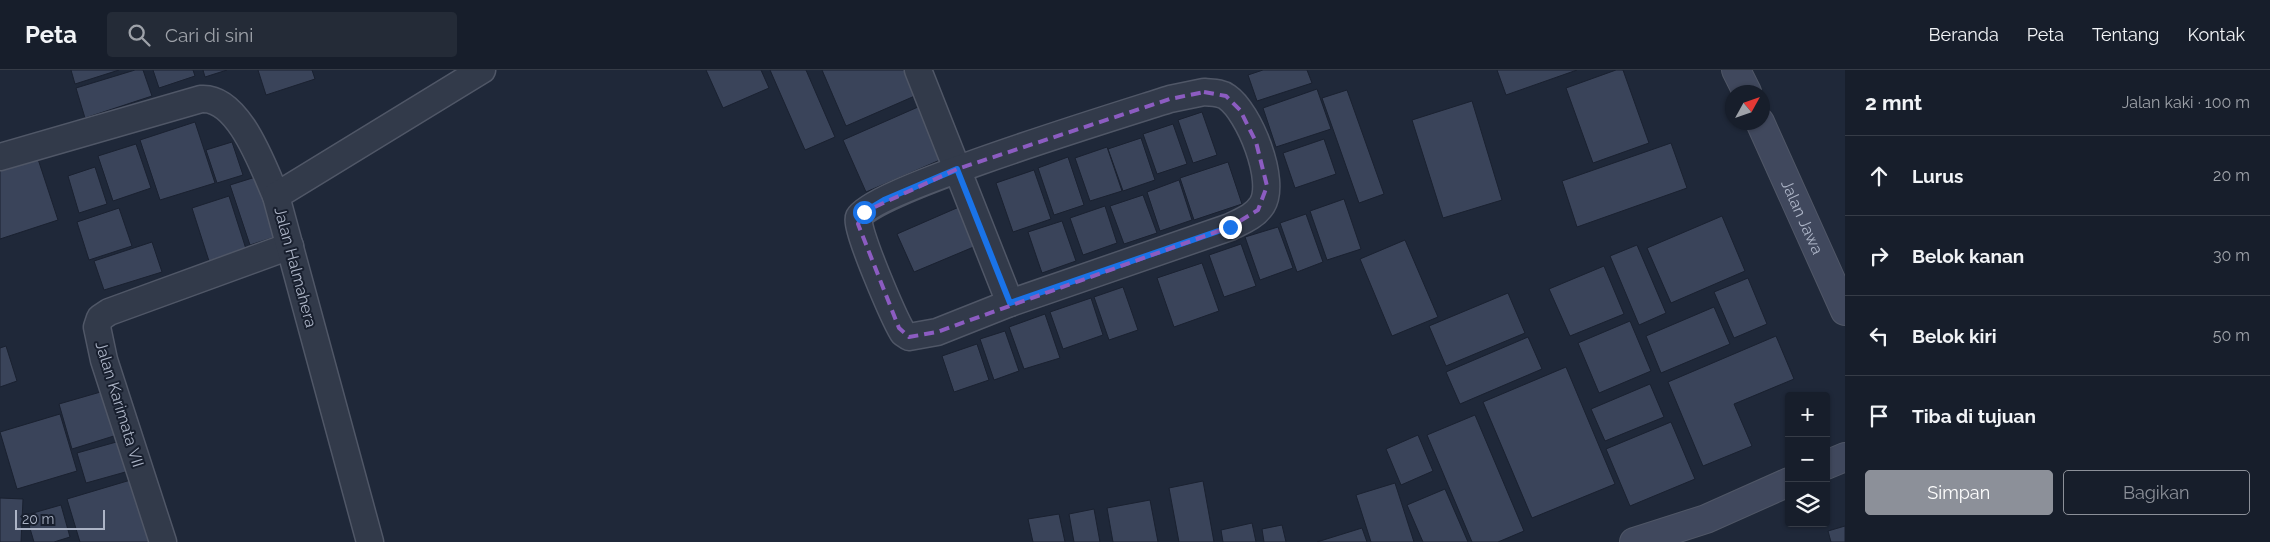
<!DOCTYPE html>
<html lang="id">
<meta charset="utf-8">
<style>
:root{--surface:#171e2b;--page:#242b37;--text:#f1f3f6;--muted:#9ea2a9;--line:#363c47;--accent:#8c9099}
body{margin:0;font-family:Raleway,sans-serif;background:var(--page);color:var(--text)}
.controls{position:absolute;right:15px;bottom:15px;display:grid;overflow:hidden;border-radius:5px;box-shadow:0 1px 4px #0004}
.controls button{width:45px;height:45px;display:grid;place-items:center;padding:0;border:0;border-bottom:1px solid var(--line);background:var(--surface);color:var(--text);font:25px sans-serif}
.compass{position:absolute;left:1725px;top:15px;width:45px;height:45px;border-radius:50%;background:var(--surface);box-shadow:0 1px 4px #0004;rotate:50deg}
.scale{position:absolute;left:15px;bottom:12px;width:90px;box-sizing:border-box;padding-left:5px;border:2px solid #acb4c6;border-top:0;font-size:14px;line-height:18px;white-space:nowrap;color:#acb4c6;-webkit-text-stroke:4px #181f2e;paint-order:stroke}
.stop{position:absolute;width:15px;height:15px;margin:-11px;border:4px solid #1a73e8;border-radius:50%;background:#fff}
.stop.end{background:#1a73e8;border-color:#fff;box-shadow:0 1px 5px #0008}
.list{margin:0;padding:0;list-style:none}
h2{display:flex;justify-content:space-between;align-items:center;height:65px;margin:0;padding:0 20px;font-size:21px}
h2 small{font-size:16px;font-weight:400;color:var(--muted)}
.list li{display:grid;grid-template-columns:32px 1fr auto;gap:15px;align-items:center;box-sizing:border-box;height:80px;padding:0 20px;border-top:1px solid var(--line)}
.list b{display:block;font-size:19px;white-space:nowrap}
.list em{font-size:16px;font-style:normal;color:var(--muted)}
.actions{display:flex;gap:10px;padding:15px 20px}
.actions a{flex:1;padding:11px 0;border:1px solid var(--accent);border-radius:5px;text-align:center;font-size:18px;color:var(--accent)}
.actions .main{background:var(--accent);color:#fff}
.icon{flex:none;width:28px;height:28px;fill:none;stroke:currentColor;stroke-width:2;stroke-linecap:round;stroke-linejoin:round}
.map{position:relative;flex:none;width:1845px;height:472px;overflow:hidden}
header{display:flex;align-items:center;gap:30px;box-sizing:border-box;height:70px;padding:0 25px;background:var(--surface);border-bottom:1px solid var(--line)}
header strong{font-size:24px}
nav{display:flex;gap:28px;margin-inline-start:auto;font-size:18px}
.search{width:350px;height:45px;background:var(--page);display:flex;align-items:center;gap:12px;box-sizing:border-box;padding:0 18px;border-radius:5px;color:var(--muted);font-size:19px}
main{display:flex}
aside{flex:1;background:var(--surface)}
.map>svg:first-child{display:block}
</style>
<header>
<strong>Peta</strong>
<div class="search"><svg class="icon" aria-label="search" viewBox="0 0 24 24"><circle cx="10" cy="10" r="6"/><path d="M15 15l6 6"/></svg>Cari di sini</div>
<nav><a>Beranda</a><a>Peta</a><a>Tentang</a><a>Kontak</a></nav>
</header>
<main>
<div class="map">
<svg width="1845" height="472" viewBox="0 0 1845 472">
<rect width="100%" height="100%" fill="#1f2839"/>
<g fill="#3a445a" stroke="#1a2130">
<path d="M71,0H119L75,14Z"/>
<path d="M135,0H143L152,26L85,48L76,18Z"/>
<path d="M153,0H193L195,6L159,18Z"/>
<path d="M203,0H227L205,7Z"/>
<path d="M258,0H312L315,9L266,25Z"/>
<path d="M706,0H761L769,18L723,38Z"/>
<path d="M770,0H806L835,67L805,80Z"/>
<path d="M822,0H906L917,25L846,56Z"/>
<path d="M1263,0H1307L1312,13L1257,31L1248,5Z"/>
<path d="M1497,0H1577L1506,25Z"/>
<path d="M1616,0H1623L1649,73L1593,93L1566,18Z"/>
<path d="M1317,19L1331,59L1276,77L1263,38Z"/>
<path d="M1347,20L1384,124L1359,133L1322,28Z"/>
<path d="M1472,31L1502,130L1443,148L1412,50Z"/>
<path d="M918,37L940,90L866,122L843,70Z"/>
<path d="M1202,42L1217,85L1193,93L1178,50Z"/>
<path d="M195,52L215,113L160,130L140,70Z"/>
<path d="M1173,54L1187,94L1157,104L1143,64Z"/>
<path d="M1141,68L1155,110L1123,121L1108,79Z"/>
<path d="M1324,69L1336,104L1295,118L1283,83Z"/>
<path d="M232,72L243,105L217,113L206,80Z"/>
<path d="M1671,73L1687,118L1577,157L1562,111Z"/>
<path d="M136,74L151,118L113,131L98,86Z"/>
<path d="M1107,77L1122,121L1090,131L1075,88Z"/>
<path d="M37,86L58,150L0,169V98Z"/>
<path d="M1068,87L1084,135L1054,145L1038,98Z"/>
<path d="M1228,92L1242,134L1194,150L1180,108Z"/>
<path d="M95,97L107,134L79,143L68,106Z"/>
<path d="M1034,100L1051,149L1013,162L996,113Z"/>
<path d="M262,105L281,165L250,175L230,115Z"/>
<path d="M1179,110L1192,150L1160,161L1147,122Z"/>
<path d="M1143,125L1157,163L1124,174L1110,136Z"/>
<path d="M229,126L246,179L209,191L192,138Z"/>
<path d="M1344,129L1361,179L1327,190L1310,141Z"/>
<path d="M1105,136L1117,173L1083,185L1070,148Z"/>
<path d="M959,137L976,176L914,202L897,164Z"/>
<path d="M119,138L132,176L89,190L77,152Z"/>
<path d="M1306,144L1323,192L1297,202L1280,153Z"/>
<path d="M1722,146L1745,201L1671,233L1647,178Z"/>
<path d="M1062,151L1076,191L1042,203L1028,162Z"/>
<path d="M1278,157L1293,198L1260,210L1245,167Z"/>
<path d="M1405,170L1438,247L1392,266L1360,189Z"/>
<path d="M152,172L162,202L104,220L94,191Z"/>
<path d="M1241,174L1256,216L1224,227L1209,185Z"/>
<path d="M1637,175L1666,243L1639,255L1610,186Z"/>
<path d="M1202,193L1219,241L1174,257L1157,208Z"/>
<path d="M1604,196L1624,244L1570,266L1549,219Z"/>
<path d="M1748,208L1767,254L1734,268L1714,222Z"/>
<path d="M1123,217L1138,260L1109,270L1094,227Z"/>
<path d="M1508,223L1525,263L1446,296L1429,256Z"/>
<path d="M1091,228L1103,265L1063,279L1050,242Z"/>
<path d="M1714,237L1730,274L1661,303L1646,266Z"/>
<path d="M1045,244L1060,288L1024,299L1009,257Z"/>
<path d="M1630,251L1651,301L1599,323L1578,273Z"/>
<path d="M1005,261L1019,301L994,310L980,269Z"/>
<path d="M1776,266L1794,309L1734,334L1752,376L1703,396L1668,312Z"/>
<path d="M1528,267L1542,299L1460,334L1446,302Z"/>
<path d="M977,274L989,310L954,322L942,286Z"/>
<path d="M6,276L17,311L0,317V278Z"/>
<path d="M1566,297L1615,414L1532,448L1483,332Z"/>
<path d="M1650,314L1664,347L1605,371L1591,339Z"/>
<path d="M104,321L117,365L72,379L59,334Z"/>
<path d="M60,344L77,401L17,419L0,362Z"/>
<path d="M1475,345L1524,461L1498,472H1472L1427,365Z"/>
<path d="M1671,352L1695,409L1630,436L1606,379Z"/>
<path d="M1418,365L1433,401L1401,415L1386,379Z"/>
<path d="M120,371L129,401L86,413L77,383Z"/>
<path d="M134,409L153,472H80L67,429Z"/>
<path d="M1203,411L1214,472H1179L1169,418Z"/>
<path d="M1395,413L1414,472H1371L1356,425Z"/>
<path d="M1445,419L1468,472H1423L1407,435Z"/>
<path d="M0,428L23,429L21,472H0Z"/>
<path d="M1150,430L1158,472H1113L1107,438Z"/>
<path d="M61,435L70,467L54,472H34L26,445Z"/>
<path d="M1094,439L1100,472H1074L1069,444Z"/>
<path d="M1059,444L1065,472H1033L1028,449Z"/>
<path d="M1252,453L1256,472H1223L1221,460Z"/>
<path d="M1282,455L1286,472H1264L1262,459Z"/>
<path d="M1845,456V472H1831L1828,461Z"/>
<path d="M1362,458L1367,472H1317Z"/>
</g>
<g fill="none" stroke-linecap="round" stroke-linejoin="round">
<defs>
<g id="minor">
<path d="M918,0L1010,233"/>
<path d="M1204,22C1212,23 1220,22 1227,27C1249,42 1277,111 1262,135C1254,147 1242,151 1230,157L1010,233L937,262L909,267L903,263C895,250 854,157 859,147C873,120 1127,43 1170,29Z"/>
<path d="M0,87L201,29C239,26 263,97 276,126"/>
<path d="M163,472L104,290L97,257L100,248L109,242L290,176"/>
<path d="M370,472L276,126L482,0"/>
</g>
<g id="secondary">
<path d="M1736,0L1747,22"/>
<path id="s1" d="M1760,52L1845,241"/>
<path d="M1826,395L1845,387"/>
<path d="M1634,472L1706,449L1789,412"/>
</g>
</defs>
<use href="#minor" stroke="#505767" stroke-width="29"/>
<use href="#secondary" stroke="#505767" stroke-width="30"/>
<use href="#minor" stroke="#323a4a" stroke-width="26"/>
<use href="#secondary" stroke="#40485d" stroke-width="28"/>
</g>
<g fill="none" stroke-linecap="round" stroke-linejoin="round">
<path stroke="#1a73e8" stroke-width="6" d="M864,142L884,130L957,99L1010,233L1230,157"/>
</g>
<path fill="none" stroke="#8c5cc1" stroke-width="4" stroke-dasharray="10 6" stroke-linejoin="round" d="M1204,22L1226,26L1240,40L1256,72L1267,116L1258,140L1230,157L937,262L909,267L899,258L858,154L864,142L957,99L1170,29Z"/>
<g text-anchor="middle" stroke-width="4" stroke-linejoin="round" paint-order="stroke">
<g font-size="16" fill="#acb4c6" stroke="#181f2e">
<text dy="6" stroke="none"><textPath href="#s1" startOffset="104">Jalan Jawa</textPath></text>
<text transform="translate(296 197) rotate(75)" y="6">Jalan Halmahera</text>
<text transform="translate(120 334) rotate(73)" y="6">Jalan Karimata VII</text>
</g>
</g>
</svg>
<div class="controls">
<button>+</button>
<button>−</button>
<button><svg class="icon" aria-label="layers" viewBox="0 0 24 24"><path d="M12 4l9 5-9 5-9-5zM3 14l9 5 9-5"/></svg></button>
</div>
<svg class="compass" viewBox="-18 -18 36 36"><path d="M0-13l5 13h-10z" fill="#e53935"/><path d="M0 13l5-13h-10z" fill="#9ea2a9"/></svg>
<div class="scale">20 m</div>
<div class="stop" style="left:864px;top:142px"></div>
<div class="stop end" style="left:1230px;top:157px"></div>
</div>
<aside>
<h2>2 mnt<small>Jalan kaki · 100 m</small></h2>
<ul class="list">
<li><svg class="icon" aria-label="ahead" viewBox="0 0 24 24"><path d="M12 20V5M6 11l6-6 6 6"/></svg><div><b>Lurus</b></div><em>20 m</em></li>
<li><svg class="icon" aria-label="right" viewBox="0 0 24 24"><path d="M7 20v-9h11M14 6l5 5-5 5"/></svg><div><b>Belok kanan</b></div><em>30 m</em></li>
<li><svg class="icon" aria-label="left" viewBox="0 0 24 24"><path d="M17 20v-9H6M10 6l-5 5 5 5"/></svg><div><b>Belok kiri</b></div><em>50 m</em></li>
<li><svg class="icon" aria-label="arrive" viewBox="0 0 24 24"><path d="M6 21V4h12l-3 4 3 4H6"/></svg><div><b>Tiba di tujuan</b></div></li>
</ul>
<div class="actions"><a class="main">Simpan</a><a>Bagikan</a></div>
</aside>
</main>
